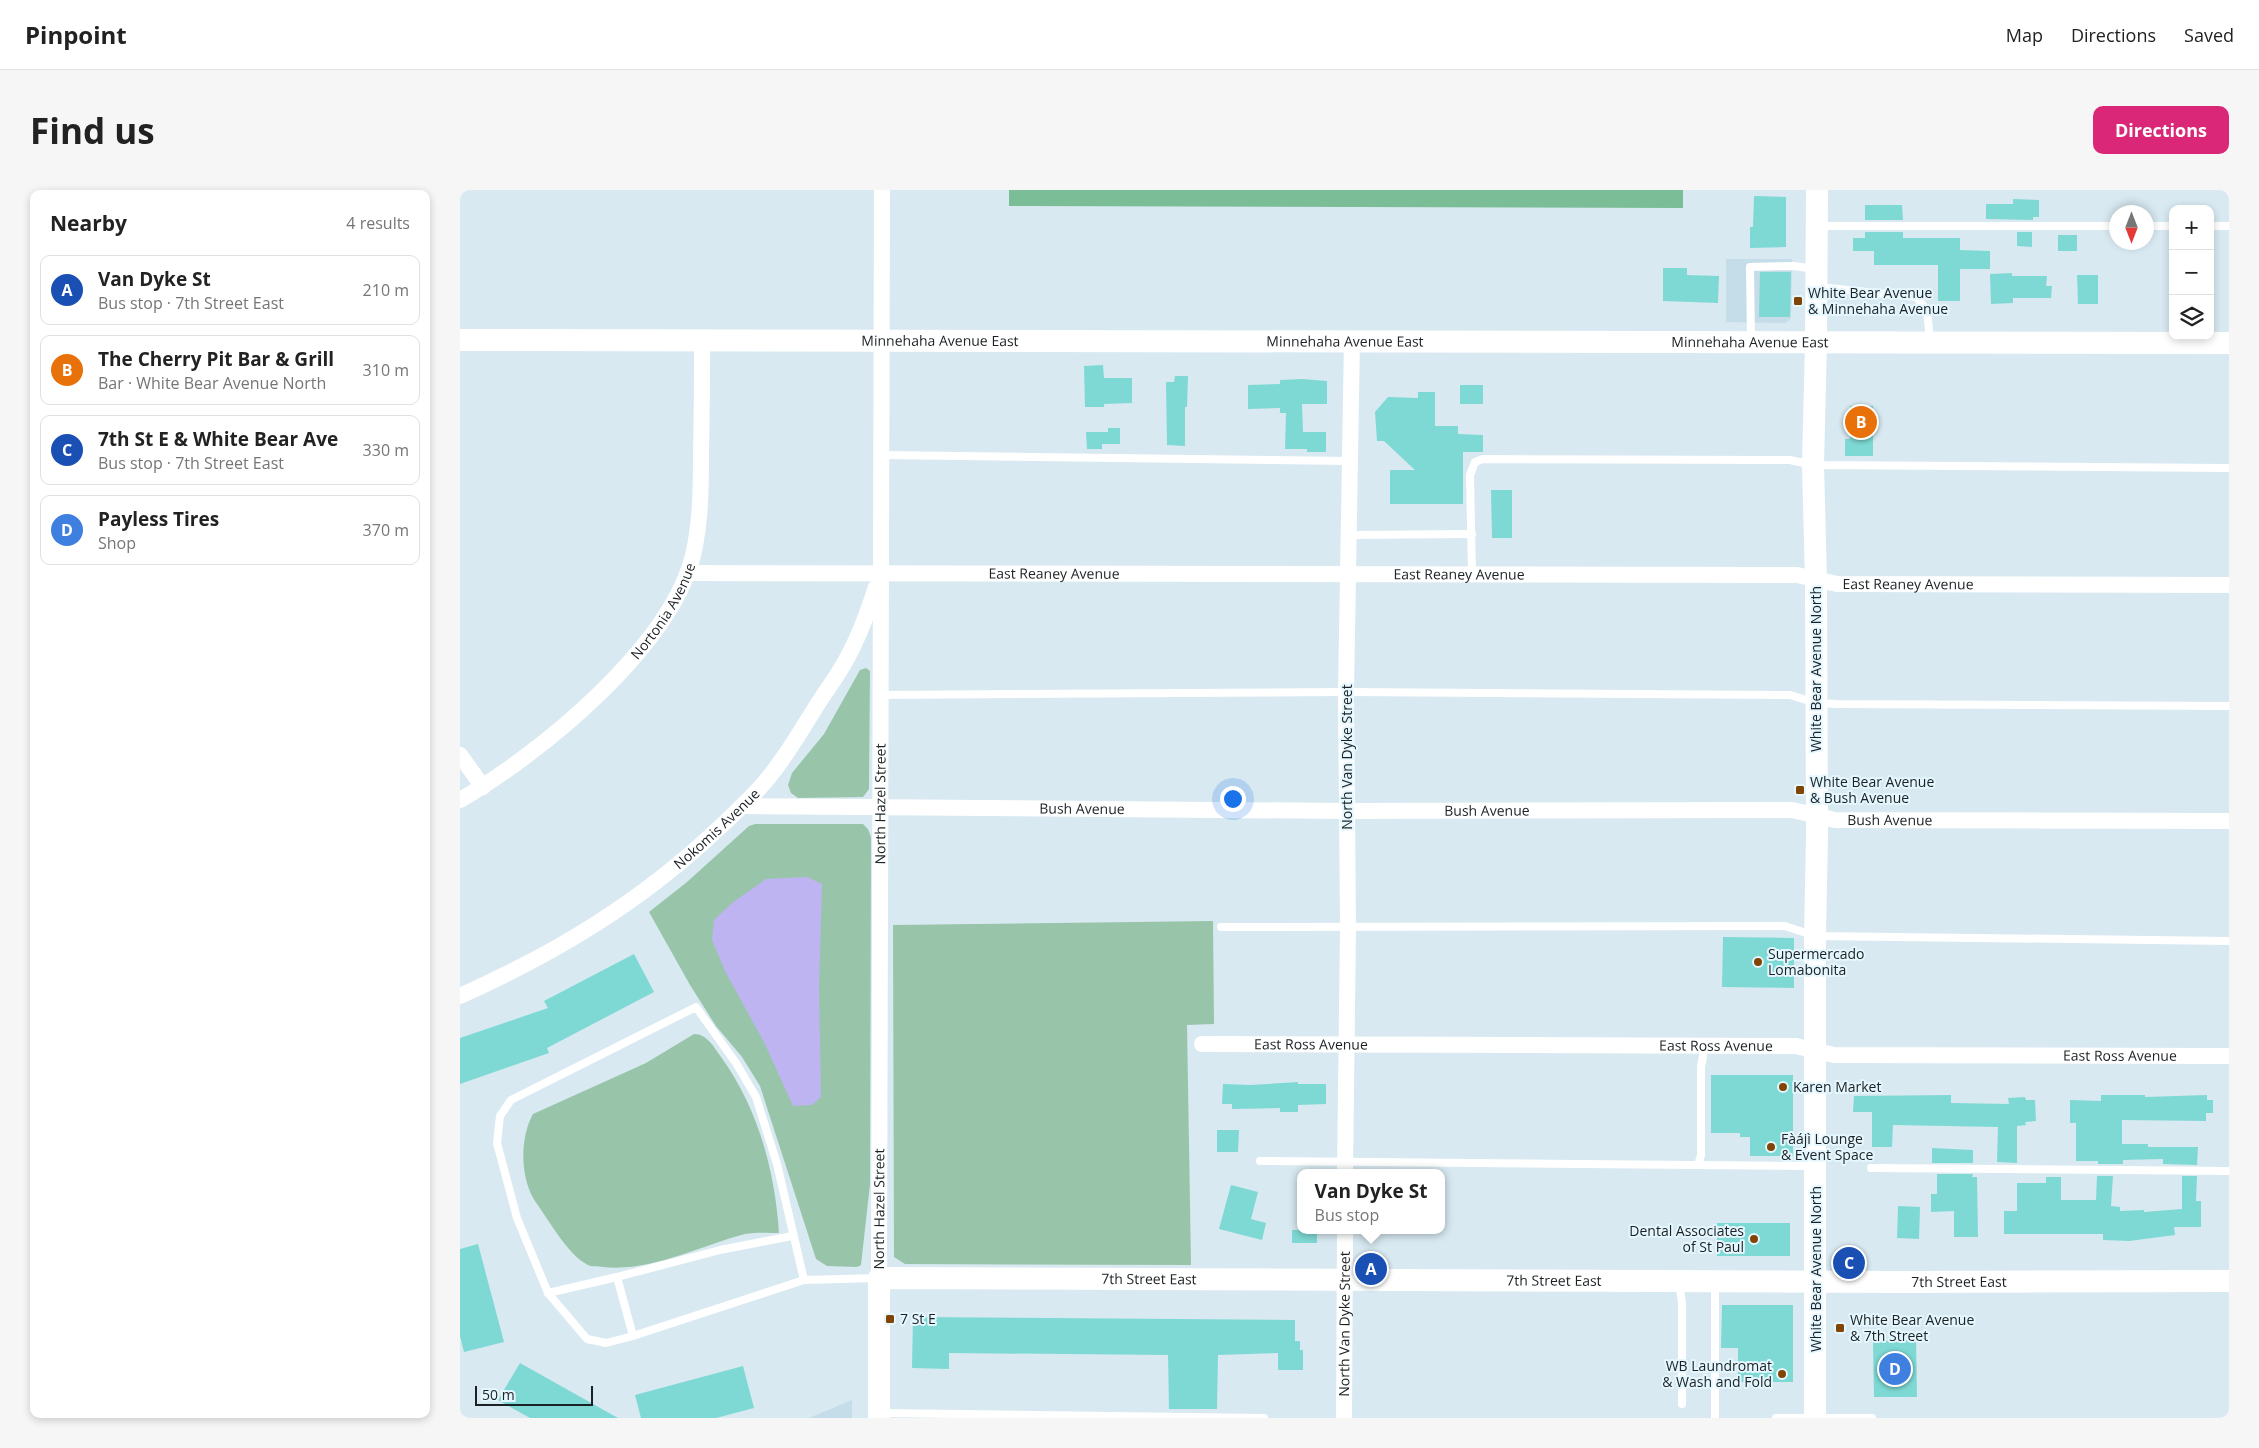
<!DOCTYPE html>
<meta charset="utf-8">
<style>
:root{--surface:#fff;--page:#f6f6f6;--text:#222;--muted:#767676;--line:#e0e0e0;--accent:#db2777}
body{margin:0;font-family:"Open Sans",sans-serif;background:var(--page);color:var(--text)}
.controls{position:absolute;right:15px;top:15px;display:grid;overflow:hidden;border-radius:10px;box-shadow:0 2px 8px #0003}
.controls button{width:45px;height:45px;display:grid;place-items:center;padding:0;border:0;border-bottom:1px solid var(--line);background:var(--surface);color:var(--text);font:25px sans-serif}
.compass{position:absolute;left:1649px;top:15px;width:45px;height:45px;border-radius:50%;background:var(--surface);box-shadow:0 2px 8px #0003;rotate:180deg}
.scale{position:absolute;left:15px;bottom:12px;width:118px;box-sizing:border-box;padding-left:5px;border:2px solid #1b2124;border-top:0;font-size:14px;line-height:18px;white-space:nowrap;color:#1b2124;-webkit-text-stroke:4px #e5f7fe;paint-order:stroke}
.you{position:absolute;left:772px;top:608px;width:18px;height:18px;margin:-12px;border:4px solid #fff;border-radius:50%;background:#1a73e8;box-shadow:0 0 0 8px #1a73e833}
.badge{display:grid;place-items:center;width:32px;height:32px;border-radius:50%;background:var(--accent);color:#fff;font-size:16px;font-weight:700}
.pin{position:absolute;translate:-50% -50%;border:2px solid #fff;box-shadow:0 1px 5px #0006}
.popup{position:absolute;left:837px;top:979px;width:148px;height:65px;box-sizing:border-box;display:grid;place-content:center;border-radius:10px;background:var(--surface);filter:drop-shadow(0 1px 4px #0005);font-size:16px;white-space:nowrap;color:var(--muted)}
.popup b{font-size:19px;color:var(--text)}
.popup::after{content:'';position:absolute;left:50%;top:100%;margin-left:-10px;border:10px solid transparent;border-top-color:var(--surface)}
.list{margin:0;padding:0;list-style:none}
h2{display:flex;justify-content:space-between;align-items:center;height:65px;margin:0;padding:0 20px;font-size:21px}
h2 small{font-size:16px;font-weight:400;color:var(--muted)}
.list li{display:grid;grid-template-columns:32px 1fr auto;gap:15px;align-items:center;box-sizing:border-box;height:70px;margin:0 10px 10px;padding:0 10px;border:1px solid var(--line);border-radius:10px}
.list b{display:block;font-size:19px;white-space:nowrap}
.list p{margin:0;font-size:16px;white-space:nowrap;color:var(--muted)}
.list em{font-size:16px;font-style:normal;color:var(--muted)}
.icon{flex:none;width:28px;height:28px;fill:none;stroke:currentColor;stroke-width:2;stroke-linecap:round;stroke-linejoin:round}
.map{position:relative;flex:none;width:1769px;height:1228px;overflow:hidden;border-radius:10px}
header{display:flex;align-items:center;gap:30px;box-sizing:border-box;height:70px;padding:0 25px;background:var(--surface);border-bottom:1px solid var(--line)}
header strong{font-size:24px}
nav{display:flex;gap:28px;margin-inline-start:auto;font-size:18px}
.intro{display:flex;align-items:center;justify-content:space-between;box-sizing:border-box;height:120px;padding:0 30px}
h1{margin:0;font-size:35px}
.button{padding:12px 22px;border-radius:10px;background:var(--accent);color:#fff;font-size:18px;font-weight:700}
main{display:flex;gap:30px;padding:0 30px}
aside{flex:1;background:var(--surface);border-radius:10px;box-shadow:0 2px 8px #0003}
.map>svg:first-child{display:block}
</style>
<header>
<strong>Pinpoint</strong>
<nav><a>Map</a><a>Directions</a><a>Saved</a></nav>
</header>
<div class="intro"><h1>Find us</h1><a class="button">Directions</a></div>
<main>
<aside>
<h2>Nearby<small>4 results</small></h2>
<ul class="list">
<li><span class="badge" style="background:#1a4fb4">A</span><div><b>Van Dyke St</b><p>Bus stop · 7th Street East</p></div><em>210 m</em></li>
<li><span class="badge" style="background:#e8710a">B</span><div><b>The Cherry Pit Bar &amp; Grill</b><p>Bar · White Bear Avenue North</p></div><em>310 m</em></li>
<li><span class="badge" style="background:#1a4fb4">C</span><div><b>7th St E &amp; White Bear Ave</b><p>Bus stop · 7th Street East</p></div><em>330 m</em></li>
<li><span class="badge" style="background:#3f7fe0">D</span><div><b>Payless Tires</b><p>Shop</p></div><em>370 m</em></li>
</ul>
</aside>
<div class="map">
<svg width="1769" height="1228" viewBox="0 0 1769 1228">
<rect width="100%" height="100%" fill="#d8e9f1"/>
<g fill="#c4dde8">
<path d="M1266,69H1332L1331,128L1326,133L1266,132Z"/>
<path d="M392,1210V1228H349Z"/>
</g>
<g fill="#98c5a9">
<path d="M406,478L410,481L409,599L403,607L338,608L331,603L328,595L332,583L364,544L400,480Z"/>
<path d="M295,634H403L408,639L411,647L410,994L401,1075L397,1077L367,1076L356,1069L300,896L282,867L256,836L230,795L189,722L227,692L289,636Z"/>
<path d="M753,731L754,834L727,835L731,1075L445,1074L434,1067L433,735Z"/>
<path d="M234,844C247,844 254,857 261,867C298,918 315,981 319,1043C309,1043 296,1042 285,1044C239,1056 191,1082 143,1077C138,1076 131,1077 128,1075C108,1065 90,1032 77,1014C60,991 59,949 73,924L186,873Z"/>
</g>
<path fill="#7bbd97" d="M549,0H1223V18L549,16Z"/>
<path fill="#bfb4f2" d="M347,687L362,694L359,798L361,907L352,915L333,916L304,852L265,781L252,750L254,730L272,713L306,689Z"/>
<g fill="#7ed9d4">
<path d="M1294,6L1326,7V57L1290,58V37H1293Z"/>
<path d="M1553,9L1579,10V27H1573V30L1526,29V14H1553Z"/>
<path d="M1405,15H1442L1443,30H1405Z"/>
<path d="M1405,42H1443V48H1500V60L1530,61V79H1500V111H1478V75H1414V61H1393V48H1405Z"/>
<path d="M1557,42H1572V57L1557,56Z"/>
<rect x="1598" y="45" width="19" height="16"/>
<path d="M1203,78H1227V85L1259,86L1258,113L1203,111Z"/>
<path d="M1300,82H1331L1330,127H1299Z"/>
<path d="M1552,83V86H1587L1586,96H1592L1591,108H1553V113L1531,114L1530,84Z"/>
<path d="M1617,85H1638V114H1618Z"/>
<path d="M643,175L644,188H672V213L644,214V217H625L624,176Z"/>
<path d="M715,186H728L727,217H725V256L707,255L706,192H714Z"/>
<path d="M842,189L867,191V214H842L843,242H866V262H847V259H825L826,223H820V218L788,219V195L820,194V190Z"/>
<rect x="1000" y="195" width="23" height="19"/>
<path d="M958,202H975V236H998V244L1023,245V262H1003V314H930V280H955L924,251H917L915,222L928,207L958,208Z"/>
<path d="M1390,216H1413V266H1385V249H1390Z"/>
<path d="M648,238H660V254H642V259H627L626,242H648Z"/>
<path d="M1031,300H1052V348H1032Z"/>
<path d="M1263,747L1334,748V798L1262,797Z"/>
<path d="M174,764L194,802L87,858L89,863L0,894V848L88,818L84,811Z"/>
<path d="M1251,885H1333V966H1290V947H1280V943H1251Z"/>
<path d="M838,892V894H866V914L838,915V922H820V918L772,919V914H762L763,894L790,895Z"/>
<path d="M1491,905V913L1549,914L1548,908L1565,907L1566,910H1575L1576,931L1565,932L1566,935L1557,936V973L1537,972L1538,937L1433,935L1432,957H1412V922H1393L1394,906Z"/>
<path d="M1641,905H1685V907L1747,905V910H1753V923H1746V931L1662,930V954H1688V957H1738L1737,975L1703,974V969L1663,970V974H1638V971H1616V933H1610V910L1641,911Z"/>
<path d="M757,940H779L778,962H757Z"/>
<path d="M1472,958L1513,960V973H1472Z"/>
<path d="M1477,984H1513L1512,987H1517L1518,1047H1494V1021L1471,1022V1004H1477Z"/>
<path d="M1637,986H1653L1651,1016L1660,1017V1021L1684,1020V1022L1722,1019V986H1737L1736,1011H1741V1037H1714L1715,1045L1669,1051L1643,1050V1044H1544V1021H1557V993H1586V987H1601V1010H1636Z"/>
<path d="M771,995L798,1002L791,1029L806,1033L802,1050L759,1039Z"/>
<path d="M1438,1016L1460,1017L1459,1049L1437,1048Z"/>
<rect x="1257" y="1033" width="73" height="33"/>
<rect x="832" y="1040" width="25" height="13"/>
<path d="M18,1054L44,1152L4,1162L0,1146V1059Z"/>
<path d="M1262,1115H1333V1192H1278V1158H1261Z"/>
<path d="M453,1127L835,1130V1151H840V1160H843V1180H818V1163L758,1165L757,1219H709L708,1165L489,1163V1179L452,1178Z"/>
<path d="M1456,1150L1457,1207H1414L1413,1151Z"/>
<path d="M60,1173L158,1228H70L38,1210Z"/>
<path d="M283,1176L294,1218L256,1228H181L175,1205Z"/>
</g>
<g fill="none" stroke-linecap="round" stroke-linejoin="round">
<g stroke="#fff" stroke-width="8">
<path d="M1359,36H1656"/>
<path d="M1686,36H1713"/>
<path d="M1750,36H1769"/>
<path d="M1358,97L1456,107L1467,120L1470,150"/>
<path d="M1291,150L1290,77L1334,76L1355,79"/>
<path d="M421,265L890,271"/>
<path d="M890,345L1012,344"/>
<path d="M1012,384L1010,285L1015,272L1023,269L1330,270L1353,275L1769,278"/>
<path d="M420,505L886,502L1330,505L1356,513L1377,514L1769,516"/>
<path d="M761,737L1325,736L1355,746L1769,751"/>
<path d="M800,971L1353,976"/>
<path d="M1238,975L1241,965V877L1245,855"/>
<path d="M1411,978L1769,981"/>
<path d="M344,1090L317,974L296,907L276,873L236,817L51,910L40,926L37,953L57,1028L88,1103L127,1149L146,1153L173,1146L344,1090L418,1088"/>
<path d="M1219,1092L1222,1113V1214"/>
<path d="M88,1103L157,1087"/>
<path d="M173,1146L157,1087L260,1060L332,1046"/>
<path d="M421,1223L804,1228"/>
<path d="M1255,1228V1093"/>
<path d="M1316,1228H1412"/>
</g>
<g stroke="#fff" stroke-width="16">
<path id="s1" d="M228,383L1337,385L1377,394L1769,395"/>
<path d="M0,565L23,597"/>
<path id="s2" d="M0,610C80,564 214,455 234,361C241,328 241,293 241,259C242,222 242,185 242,149"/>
<path id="s3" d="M282,616L887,621L1332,620L1375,630L1769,631"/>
<path id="s4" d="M0,806C96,763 181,712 259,638C276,622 294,606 309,587C328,564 343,537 359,512C368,498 378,485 386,470C399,447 408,422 416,397"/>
<path id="s5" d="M742,854L1336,856L1374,865L1769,866"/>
<path d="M885,983L888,737L886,502L892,150"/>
<path id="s6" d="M419,1088L422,0"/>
<path id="s7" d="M884,1228L885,1040"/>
</g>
<g stroke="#fff" stroke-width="22">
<path id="s8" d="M0,150L1769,153"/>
<path id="s9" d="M419,1228V1088L1447,1092L1769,1091"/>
<path d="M1355,1228V746L1357,645L1356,390L1353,275L1356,152L1357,0"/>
</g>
</g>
<g fill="#824404" stroke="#e5f7fe" stroke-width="2">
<rect x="1333" y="106" width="10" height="10" rx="2.5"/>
<rect x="1335" y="595" width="10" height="10" rx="2.5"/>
<circle cx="1298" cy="772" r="5"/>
<circle cx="1323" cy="897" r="5"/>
<circle cx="1311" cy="957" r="5"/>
<circle cx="1294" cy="1049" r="5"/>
<rect x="425" y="1124" width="10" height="10" rx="2.5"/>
<rect x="1375" y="1133" width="10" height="10" rx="2.5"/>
<circle cx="1322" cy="1184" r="5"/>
</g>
<g text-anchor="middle" stroke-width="4" stroke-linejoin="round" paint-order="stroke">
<g font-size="14" fill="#1b2124" stroke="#e5f7fe" text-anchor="start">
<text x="1348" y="108">White Bear Avenue<tspan x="1348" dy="16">&amp; Minnehaha Avenue</tspan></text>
<text x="1350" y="597">White Bear Avenue<tspan x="1350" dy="16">&amp; Bush Avenue</tspan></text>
<text x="1308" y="769">Supermercado<tspan x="1308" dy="16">Lomabonita</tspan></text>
<text x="1333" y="902">Karen Market</text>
<text x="1321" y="954">Fàájì Lounge<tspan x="1321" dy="16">&amp; Event Space</tspan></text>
<text x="1284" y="1046" text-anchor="end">Dental Associates<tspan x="1284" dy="16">of St Paul</tspan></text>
<text x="440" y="1134">7 St E</text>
<text x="1390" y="1135">White Bear Avenue<tspan x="1390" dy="16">&amp; 7th Street</tspan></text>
<text x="1312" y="1181" text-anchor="end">WB Laundromat<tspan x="1312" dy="16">&amp; Wash and Fold</tspan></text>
</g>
<g font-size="14" fill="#1b2124" stroke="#e5f7fe">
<text dy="5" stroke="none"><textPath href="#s8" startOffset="480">Minnehaha Avenue East</textPath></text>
<text dy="5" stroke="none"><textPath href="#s8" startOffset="885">Minnehaha Avenue East</textPath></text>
<text dy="5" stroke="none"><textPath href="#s8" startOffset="1290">Minnehaha Avenue East</textPath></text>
<text dy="5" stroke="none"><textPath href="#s1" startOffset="366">East Reaney Avenue</textPath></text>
<text dy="5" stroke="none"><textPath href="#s1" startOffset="771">East Reaney Avenue</textPath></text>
<text dy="5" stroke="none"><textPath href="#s1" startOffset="1221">East Reaney Avenue</textPath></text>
<text dy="5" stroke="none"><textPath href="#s2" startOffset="281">Nortonia Avenue</textPath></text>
<text transform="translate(1356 479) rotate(-90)" y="5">White Bear Avenue North</text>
<text transform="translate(887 567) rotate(-90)" y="5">North Van Dyke Street</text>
<text dy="5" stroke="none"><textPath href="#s6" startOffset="474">North Hazel Street</textPath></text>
<text dy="5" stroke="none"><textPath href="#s3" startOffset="340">Bush Avenue</textPath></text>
<text dy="5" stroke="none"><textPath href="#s3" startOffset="745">Bush Avenue</textPath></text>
<text dy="5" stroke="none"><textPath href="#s3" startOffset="1149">Bush Avenue</textPath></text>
<text dy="5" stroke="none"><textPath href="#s4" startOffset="308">Nokomis Avenue</textPath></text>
<text dy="5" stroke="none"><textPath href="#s5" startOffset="109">East Ross Avenue</textPath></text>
<text dy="5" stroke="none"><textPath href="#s5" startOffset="514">East Ross Avenue</textPath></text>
<text dy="5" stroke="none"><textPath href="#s5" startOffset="919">East Ross Avenue</textPath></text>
<text dy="5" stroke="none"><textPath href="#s6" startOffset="69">North Hazel Street</textPath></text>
<text transform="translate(1356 1079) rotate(-90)" y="5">White Bear Avenue North</text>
<text dy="5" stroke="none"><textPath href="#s9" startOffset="410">7th Street East</textPath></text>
<text dy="5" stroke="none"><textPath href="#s9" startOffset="815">7th Street East</textPath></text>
<text dy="5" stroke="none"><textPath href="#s9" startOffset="1220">7th Street East</textPath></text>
<text dy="5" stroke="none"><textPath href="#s7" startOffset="94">North Van Dyke Street</textPath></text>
</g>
</g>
</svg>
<div class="controls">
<button>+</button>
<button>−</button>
<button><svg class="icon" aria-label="layers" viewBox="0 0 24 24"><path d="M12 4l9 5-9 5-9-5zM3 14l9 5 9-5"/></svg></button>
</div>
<svg class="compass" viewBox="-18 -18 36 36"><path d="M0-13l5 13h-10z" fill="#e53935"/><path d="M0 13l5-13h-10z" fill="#767676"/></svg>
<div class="scale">50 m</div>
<div class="you"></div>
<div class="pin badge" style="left:911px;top:1079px;background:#1a4fb4">A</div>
<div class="popup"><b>Van Dyke St</b>Bus stop</div>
<div class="pin badge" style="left:1401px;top:232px;background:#e8710a">B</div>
<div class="pin badge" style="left:1389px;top:1073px;background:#1a4fb4">C</div>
<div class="pin badge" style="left:1435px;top:1179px;background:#3f7fe0">D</div>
</div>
</main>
